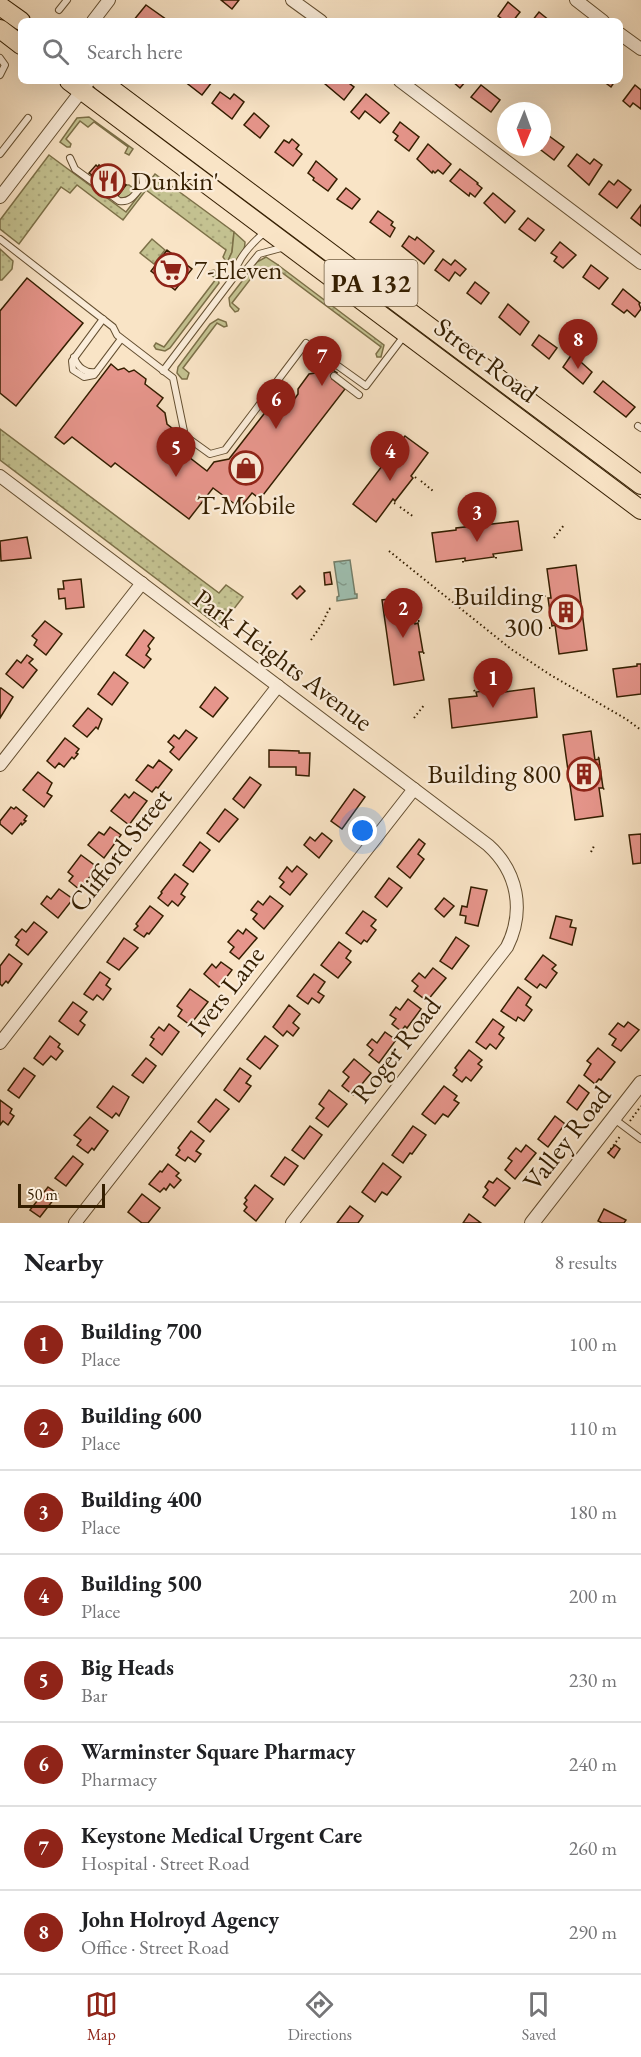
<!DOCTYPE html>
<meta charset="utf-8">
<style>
:root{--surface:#fff;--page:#f6f6f6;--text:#202124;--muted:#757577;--line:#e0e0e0;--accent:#8f2418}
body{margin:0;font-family:"EB Garamond",serif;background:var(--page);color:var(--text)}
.compass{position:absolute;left:497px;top:102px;width:54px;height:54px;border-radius:50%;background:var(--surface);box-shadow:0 6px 24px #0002;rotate:181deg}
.scale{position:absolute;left:18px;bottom:15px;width:87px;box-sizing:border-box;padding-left:6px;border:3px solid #341e00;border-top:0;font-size:16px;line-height:21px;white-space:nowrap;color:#341e00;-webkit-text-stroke:4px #fbedda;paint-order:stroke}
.you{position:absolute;left:363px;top:831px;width:21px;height:21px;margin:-15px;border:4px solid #fff;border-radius:50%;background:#1a73e8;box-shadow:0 0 0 9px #1a73e833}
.badge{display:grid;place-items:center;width:39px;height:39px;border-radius:50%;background:var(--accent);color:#fff;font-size:20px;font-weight:700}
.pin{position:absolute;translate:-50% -50px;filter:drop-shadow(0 2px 3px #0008)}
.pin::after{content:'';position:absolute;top:32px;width:21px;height:18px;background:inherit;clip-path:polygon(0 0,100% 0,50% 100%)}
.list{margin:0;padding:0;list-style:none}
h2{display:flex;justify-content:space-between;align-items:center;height:78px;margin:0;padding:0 24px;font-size:26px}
h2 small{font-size:20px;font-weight:400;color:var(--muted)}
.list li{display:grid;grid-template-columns:39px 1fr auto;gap:18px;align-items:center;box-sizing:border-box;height:84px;padding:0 24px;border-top:2px solid var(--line)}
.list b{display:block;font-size:22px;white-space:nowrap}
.list p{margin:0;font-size:20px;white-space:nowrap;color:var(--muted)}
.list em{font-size:20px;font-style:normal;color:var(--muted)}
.icon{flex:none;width:33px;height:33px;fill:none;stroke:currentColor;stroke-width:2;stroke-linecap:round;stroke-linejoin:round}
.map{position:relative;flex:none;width:641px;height:1223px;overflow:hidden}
.search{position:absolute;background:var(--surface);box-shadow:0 6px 24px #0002;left:18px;right:18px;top:18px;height:66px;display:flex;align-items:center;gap:15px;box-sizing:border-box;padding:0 21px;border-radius:9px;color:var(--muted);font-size:22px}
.sheet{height:750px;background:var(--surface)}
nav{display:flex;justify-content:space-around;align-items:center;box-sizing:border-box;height:84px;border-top:2px solid var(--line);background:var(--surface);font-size:16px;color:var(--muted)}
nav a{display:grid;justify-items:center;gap:3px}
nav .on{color:var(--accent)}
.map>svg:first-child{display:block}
</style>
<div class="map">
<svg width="641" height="1223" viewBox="0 0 641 1223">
<defs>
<pattern id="grass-dots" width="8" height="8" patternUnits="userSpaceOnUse" patternTransform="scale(1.5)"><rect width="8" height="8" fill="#c4c291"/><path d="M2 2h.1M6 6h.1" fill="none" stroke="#a9a67b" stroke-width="1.8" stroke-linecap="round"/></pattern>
<pattern id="water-ripples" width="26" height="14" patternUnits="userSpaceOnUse" patternTransform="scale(1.5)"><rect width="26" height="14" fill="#9ebfb0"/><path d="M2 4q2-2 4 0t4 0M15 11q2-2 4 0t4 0" fill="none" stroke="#829b8d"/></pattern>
</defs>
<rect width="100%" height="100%" fill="#f9e4c6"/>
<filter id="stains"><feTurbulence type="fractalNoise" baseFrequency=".00333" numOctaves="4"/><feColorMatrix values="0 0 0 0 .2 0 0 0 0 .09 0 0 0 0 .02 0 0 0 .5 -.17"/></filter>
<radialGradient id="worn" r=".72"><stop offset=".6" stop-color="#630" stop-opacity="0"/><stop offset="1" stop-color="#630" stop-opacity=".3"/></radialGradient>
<g fill="url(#grass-dots)" stroke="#7c7048" stroke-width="1.5">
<path d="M49,155L126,212L155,174L234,232L232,252L227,263L223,257L226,250L146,190L123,220L77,185L70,193L61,187L19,244L0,229V220Z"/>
<path d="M152,239L165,250L154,264L140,253Z"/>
<path d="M0,249L13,261L12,269L2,280H0Z"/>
<path d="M278,265L384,345L381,357H377L376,354L381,347L276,268Z"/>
<path d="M0,429L219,593L226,585L243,597L220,627L0,460Z"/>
</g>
<g fill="#c4c291" stroke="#7c7048" stroke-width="1.5">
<path d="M89,117L133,149L129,155L125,153L128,147L94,122L88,127L80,121L66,139L71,144L70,147H67L60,142L77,118Z"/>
<path d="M138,181L140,183C133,192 129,201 117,197L126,185H129L133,188Z"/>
<path d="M234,232L245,242C245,251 238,264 227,263L232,252Z"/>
<path d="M266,257L278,265L276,268L273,266L267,273L259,268L232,303L239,309L238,311L235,312L230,306L229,298L257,262Z"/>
<path d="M210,271L214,270L217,274L219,283L170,348L165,351L156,349L154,346L156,343L164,347L216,279L209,273Z"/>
<path d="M218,319L226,322L227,326L224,327L217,323L183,368L189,373L187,379H182L177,373L178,367L210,324Z"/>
</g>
<path fill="url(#water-ripples)" stroke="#747f6a" stroke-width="1.5" d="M350,560L355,594H357V598L337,601V597L339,596L334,562Z"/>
<g fill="#e6958b" stroke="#341e00" stroke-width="1.5">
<path d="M221,0H239L232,9Z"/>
<path d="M508,2L520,12L513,21H505L498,16Z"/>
<path d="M146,5L167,20V21H133Z"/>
<path d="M539,12L550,21H532Z"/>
<path d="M184,81H210L212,82L202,95Z"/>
<path d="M325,81H346L354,87L344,100L324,83Z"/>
<path d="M454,81H466L460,88L453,82Z"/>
<path d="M603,81H615L611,87Z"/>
<path d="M481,85L500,100L491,112L471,97Z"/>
<path d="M635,85L641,90V109L633,103L630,107L623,101Z"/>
<path d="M220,92L230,99L234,94L244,102L232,119L212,103Z"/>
<path d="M366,94L389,113L380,123L365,111L359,119L351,112Z"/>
<path d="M254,113L269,126L260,138L244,125Z"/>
<path d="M400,122L419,137L409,151L395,140L398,136L393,132Z"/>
<path d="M545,133L564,147L554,160L537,147H542V137Z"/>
<path d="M292,139L299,145L296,149L302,154L293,166L275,152L284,140L289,143Z"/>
<path d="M428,144L451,164L443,174L438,170L435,173L433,171L432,173L417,159Z"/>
<path d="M577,154L590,164L594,159L602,165L589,185L568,166Z"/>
<path d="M316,161L337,179L328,191L313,180L314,178L308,173Z"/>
<path d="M96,165L98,167L99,165L126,185L117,197L90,177L92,175L89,173Z"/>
<path d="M460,169L478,183L477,184L482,188L475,197L470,193L469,196L450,181Z"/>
<path d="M618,180L631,190L617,208L599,194L609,181L614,185Z"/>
<path d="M346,188L360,199L352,209L337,199Z"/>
<path d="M493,193L515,211L505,223L484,203Z"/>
<path d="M641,205V226L631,218Z"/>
<path d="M378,211L393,222L391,225L395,228L390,237L370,222Z"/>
<path d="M528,218L544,230L535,241L519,229Z"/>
<path d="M409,236L415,240L417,237L434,251L424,264L402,246Z"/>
<path d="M560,242L576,255L563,268L554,261L557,257L551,253Z"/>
<path d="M167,250L192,269L175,290L151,271Z"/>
<path d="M443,259L451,265L455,260L466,269L460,276L455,272L449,281L435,270Z"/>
<path d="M591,265L608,278L599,289L583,277Z"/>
<path d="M27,278L83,323L16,406L0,393V311Z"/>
<path d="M475,282L489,293L481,304L467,293Z"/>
<path d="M623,289L640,303L639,304L641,309L635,317L627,310L624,313L612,304Z"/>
<path d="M508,304L529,322L520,335L499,317Z"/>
<path d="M539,335L557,348L549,359L532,345Z"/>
<path d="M572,354L592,372L583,384L563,367Z"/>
<path d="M111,364L118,370L124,368L129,372L134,370L146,379L145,384L163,398L157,406L165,413L167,424L173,429L176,447L207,471L214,462L229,459L267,410L289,407L298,394V389L309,374L315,373L318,369L330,368L337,373L332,379L345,389L260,499L252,493L240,508L213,488L189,519L115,463L111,467L72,437L64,444L55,437Z"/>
<path d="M603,381L635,407L626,417L594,392Z"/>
<path d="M405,436L428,453L411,476L413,478L395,501L393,499L376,522L353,504Z"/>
<path d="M518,521L522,550L493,554L494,557L465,561V558L436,562L432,533L456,530V528Z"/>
<path d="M27,537L31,558L1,561L0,541Z"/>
<path d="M576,565L587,650L559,654L555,625L552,626L548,598H551L547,569Z"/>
<path d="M330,572L332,584L325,585L324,573Z"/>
<path d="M81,579L84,607L66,609L65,598L59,599L58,589H64L63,581Z"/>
<path d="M300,586L305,591L297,599L292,594Z"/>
<path d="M411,596L415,624L418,623L423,652H419L424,680L394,685L382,600Z"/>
<path d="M45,621L62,634L46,655L34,645L37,640L32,636Z"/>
<path d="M144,630L154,638L148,646L150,649L146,655L151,659L144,668L126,655Z"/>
<path d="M27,655L33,659L29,663L37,670L23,688L6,674L17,660L21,663Z"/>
<path d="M637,664H641V694L617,697L613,669L637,666Z"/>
<path d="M114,672L128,683L112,705L98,694Z"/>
<path d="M215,687L228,698L213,717L200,707Z"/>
<path d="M1,688L13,697L0,718V688Z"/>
<path d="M504,688L505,692L534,688L537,717L452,728L449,699L477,696L476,692Z"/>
<path d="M88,708L102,719L98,729L96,727L87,737L73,726Z"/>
<path d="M186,730L197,738L179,760L170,752L174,747L168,742L174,735L179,739Z"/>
<path d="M591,731L595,760L599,759L603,788H599L603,816L575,820L563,735Z"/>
<path d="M65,738L79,749L76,753L78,754L74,759L72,757L64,767L59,763L55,768L47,761Z"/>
<path d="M269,750L299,751V753H310L309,776L296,775V767H269Z"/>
<path d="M159,760L172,770L158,788L156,787L152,792L136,780L148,765L153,768Z"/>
<path d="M38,772L52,783L47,793L52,796L44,807L23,790Z"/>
<path d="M250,777L261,785L244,808L233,799Z"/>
<path d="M354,789L365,797L342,829L331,821Z"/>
<path d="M134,792L147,801L129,825L111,811L125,794L129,798Z"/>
<path d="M11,807L14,809L16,807L27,816L24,820L26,821L22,825L21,823L12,834L0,824V821Z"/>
<path d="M225,809L238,819L219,842L207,833Z"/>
<path d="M110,827L121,835L104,858L88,845L99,832L104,835Z"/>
<path d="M322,833L332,841L319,858L304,845L310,837L315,841Z"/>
<path d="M641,834V863L633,864L629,835Z"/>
<path d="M419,839L425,844L418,854L424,859L410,878L397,867Z"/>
<path d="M200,842L210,850L193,872L183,865Z"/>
<path d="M81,855L97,867L80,890L69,881L73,876L68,872Z"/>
<path d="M297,866L307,874L290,895L280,887L284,882L279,878L287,867L292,872Z"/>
<path d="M175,874L188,884L181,894L185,897L178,906L172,901L168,906L158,898L162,893L161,892Z"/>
<path d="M389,878L402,888L387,907L375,897Z"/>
<path d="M471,887L487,890L478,926L465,923L466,916L460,915L462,906L467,907Z"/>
<path d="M59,889L73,899L58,918L41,904L47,896L51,899Z"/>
<path d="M270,896L283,906L264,929L253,919L257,914L251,910L258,901L263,905Z"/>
<path d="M444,898L454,906L444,917L435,909Z"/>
<path d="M150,906L163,916L149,934L147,933L144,937L134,930L138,926L136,924Z"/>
<path d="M363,911L376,920L371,926L376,930L367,942L364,940L361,944L346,933Z"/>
<path d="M556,916L572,920L570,927L576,928L572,945L550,938Z"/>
<path d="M34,922L47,932L28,955L16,945L19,940L15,937L22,929L26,932Z"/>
<path d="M246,929L257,938L239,959L230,952L234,947L228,942L238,930L243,934Z"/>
<path d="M456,937L469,946L452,969L440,961Z"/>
<path d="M124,938L138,948L119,970L107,962Z"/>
<path d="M339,942L351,951L346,958L351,962L338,978L321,965Z"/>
<path d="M9,954L22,964L8,983L6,981L2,986L0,984V966Z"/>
<path d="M543,955L556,965L552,969L557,973L546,988L540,984L537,988L525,979Z"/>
<path d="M221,962L232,970L219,987L204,974L212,964L216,968Z"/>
<path d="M433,968L446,978L427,1001L414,991L418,986L412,981L419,973L425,978Z"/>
<path d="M100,972L110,979L106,985L111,989L103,1000L97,995L93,1000L84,994Z"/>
<path d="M314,974L325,982L318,992L324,996L319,1003L312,998L308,1004L297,996Z"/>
<path d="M518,987L531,997L526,1005L532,1010L524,1021L518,1017L516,1021L501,1011Z"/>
<path d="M190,989L208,1002L190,1025L178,1016L182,1010L177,1006Z"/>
<path d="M408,999L421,1009L407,1028L405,1026L401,1031L392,1024L396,1019L390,1015L396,1007L400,1010Z"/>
<path d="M73,1002L87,1012L80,1021L85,1025L78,1035L59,1021Z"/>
<path d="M289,1005L300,1014L293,1023L299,1028L293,1036L287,1031L283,1036L273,1027Z"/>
<path d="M493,1019L504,1027L499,1034L504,1038L496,1049L490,1044L486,1049L476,1042Z"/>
<path d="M628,1022L639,1030L621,1051L612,1045L616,1039L609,1034L618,1023L624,1027Z"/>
<path d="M169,1024L179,1032L162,1055L150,1045L154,1039L151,1037L159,1027L164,1031Z"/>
<path d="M385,1032L396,1040L379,1063L369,1055L373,1050L367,1045L372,1039L377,1043Z"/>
<path d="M50,1036L60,1044L58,1047L63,1051L56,1060L51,1056L43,1065L34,1058Z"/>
<path d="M265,1036L278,1046L260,1069L247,1059Z"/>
<path d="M598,1048L615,1062L601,1080L599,1079L595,1084L584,1075L591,1064L587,1061Z"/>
<path d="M469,1050L482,1060L478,1064L482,1067L471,1081L466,1077L462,1082L453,1075L457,1070L455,1068Z"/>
<path d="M146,1058L156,1066L143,1083L132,1075Z"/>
<path d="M354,1059L371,1073L353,1095L342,1086L349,1077L343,1072Z"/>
<path d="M24,1068L35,1076L19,1098L8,1090Z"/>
<path d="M240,1068L251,1076L246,1083L251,1086L239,1102L224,1090Z"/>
<path d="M579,1085L589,1093L577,1110L567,1102Z"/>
<path d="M113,1086L129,1097L119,1116L116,1113L112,1118L97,1107Z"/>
<path d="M444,1086L457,1096L454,1100L459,1103L448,1117L443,1114L435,1124L422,1114Z"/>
<path d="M329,1090L347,1104L328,1127L316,1118L324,1108L319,1104Z"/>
<path d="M216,1099L229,1109L210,1132L198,1122Z"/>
<path d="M0,1100L12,1109L10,1113L14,1116L8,1125L3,1121L0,1125Z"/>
<path d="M555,1116L565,1124L548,1147L538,1139Z"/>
<path d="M90,1117L108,1131L94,1150L92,1148L88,1153L77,1145L81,1140L74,1135Z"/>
<path d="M310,1126L322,1135L304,1159L292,1150Z"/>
<path d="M413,1126L426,1135L412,1154L410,1153L403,1163L392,1155Z"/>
<path d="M191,1131L204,1141L196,1151L201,1154L195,1162L188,1157L185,1161L176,1155L180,1150L178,1148Z"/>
<path d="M526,1145L536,1153L515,1179L505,1170L512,1161L508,1158L516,1148L521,1152Z"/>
<path d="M615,1145L620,1149L614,1158L608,1153Z"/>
<path d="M73,1156L83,1164L66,1186L55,1178Z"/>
<path d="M285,1157L298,1166L284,1185L271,1176Z"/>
<path d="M383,1163L401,1177L387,1195L382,1192L375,1202L362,1192Z"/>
<path d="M168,1164L179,1173L176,1176L181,1180L174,1188L170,1184L166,1190L164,1188L160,1192L149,1184L160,1171L162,1172Z"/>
<path d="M497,1178L510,1188L495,1206L483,1197L488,1190L485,1187L489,1181L493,1183Z"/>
<path d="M255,1185L273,1199L256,1221L244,1211L247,1207L244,1204L247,1200L245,1198Z"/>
<path d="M48,1187L58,1194L40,1217L30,1210Z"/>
<path d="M142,1194L160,1208L148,1223H142L128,1212Z"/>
<path d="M350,1206L363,1216L358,1223H337Z"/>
<path d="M604,1209L626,1220L624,1223H602L598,1221Z"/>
<path d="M469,1214L481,1223H463Z"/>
</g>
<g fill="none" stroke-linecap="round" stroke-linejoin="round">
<defs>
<g id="service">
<path d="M59,10L67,0"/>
<path d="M0,58L5,65L0,75"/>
<path d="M0,154L28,118"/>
<path d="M70,158L75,169L119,201C131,203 136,193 143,184L142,176"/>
<path d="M0,239L113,327L117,335L173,378L185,436L210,454L225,450L306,343L366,386L404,336"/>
<path d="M234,277C236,260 252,243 265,232"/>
<path d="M103,319L72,361L73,370L84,377L94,375L121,339"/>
<path d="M321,354L323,368"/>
<path d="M74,357C77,367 86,374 96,372"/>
<path d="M163,371L234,277L246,270L259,254L285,247"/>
<path d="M334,376L359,395"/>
<path d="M638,426L641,428"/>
<path d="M613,1118L641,1139"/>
</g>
<g id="minor">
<path d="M292,0L321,21"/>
<path d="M576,0L603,21"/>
<path d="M93,21L109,0"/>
<path d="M620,34L641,49"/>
<path d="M400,81L641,263"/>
<path d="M0,197L89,81"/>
<path d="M0,476L488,845C518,872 525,911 507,947L292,1223"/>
<path d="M0,765L142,583"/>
<path d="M0,1043L278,686"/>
<path d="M75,1223L414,789"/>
</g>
<path id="tertiary" d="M532,1223L641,1083"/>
<g id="primary">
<path d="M0,6L21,21"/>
<path d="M0,29L21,45"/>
<path d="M69,81L641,510"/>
<path d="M101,81L641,485"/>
</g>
</defs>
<use href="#service" stroke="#655032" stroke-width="8"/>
<use href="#minor" stroke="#655032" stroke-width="14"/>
<use href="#tertiary" stroke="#655032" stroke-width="16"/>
<use href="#primary" stroke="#341e00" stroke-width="20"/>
<g stroke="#341e00" stroke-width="2" stroke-dasharray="1.5 3" stroke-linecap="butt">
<path d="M415,477L417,479"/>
<path d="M421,481L433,491"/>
<path d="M394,503L398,505"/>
<path d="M400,507L414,517"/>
<path d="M554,538L564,525"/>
<path d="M389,551L511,649L549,674L626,719L641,730"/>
<path d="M496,557V559"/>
<path d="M463,561V564"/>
<path d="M544,596H547"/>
<path d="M418,621H421"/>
<path d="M549,628H552"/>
<path d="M311,640L322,624L329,609L332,608"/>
<path d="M423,653H425"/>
<path d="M506,686V688"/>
<path d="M474,690L475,692"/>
<path d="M414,718L425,704"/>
<path d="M598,758L600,757"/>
<path d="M603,789L605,788"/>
<path d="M591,852L594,846"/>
<path d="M630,1121L641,1106"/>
<path d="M608,1153L621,1135"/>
</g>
<use href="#service" stroke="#fbedda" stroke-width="6"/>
<use href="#minor" stroke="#fbedda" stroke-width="12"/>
<use href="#tertiary" stroke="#fbedda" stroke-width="14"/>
<use href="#primary" stroke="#f9e4c6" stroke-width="18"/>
</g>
<defs>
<symbol id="restaurant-ring" viewBox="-11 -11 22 22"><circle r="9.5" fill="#fbedda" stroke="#8f2418" stroke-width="1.5"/><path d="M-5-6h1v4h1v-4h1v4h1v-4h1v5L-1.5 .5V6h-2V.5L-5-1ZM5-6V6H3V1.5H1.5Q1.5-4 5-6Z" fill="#8f2418"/></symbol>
<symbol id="supermarket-ring" viewBox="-11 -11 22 22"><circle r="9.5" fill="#fbedda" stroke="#8f2418" stroke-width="1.5"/><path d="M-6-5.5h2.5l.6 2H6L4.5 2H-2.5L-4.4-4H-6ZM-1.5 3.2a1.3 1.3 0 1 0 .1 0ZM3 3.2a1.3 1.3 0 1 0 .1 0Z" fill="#8f2418"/></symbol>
<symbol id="shop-ring" viewBox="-11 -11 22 22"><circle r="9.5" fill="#fbedda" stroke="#8f2418" stroke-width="1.5"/><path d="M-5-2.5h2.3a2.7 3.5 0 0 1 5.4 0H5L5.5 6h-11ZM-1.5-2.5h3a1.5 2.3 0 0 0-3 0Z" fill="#8f2418"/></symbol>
<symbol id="building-ring" viewBox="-11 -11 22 22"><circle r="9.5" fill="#fbedda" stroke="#8f2418" stroke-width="1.5"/><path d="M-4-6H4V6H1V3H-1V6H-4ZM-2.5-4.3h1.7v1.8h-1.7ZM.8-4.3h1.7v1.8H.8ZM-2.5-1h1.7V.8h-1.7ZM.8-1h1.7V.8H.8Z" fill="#8f2418"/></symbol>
</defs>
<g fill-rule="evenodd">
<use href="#restaurant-ring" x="89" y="162" width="38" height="38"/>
<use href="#supermarket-ring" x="152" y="251" width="38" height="38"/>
<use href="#shop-ring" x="227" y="449" width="38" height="38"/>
<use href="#building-ring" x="547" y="593" width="38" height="38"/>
<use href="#building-ring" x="565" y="755" width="38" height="38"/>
</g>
<g text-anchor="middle" stroke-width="4.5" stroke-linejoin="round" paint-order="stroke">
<rect fill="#fbedda" stroke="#705c41" stroke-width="1.5" x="324.5" y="260" width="93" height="46" rx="4.5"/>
<g font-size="26" font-weight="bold" fill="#341e00">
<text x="371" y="292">PA 132</text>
</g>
<g font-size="27" fill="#341e00" stroke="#fbedda" text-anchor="start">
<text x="131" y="190">Dunkin'</text>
<text x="194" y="279">7-Eleven</text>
<text x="246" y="514" text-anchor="middle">T-Mobile</text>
<text x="543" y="605" text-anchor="end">Building<tspan x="543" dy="31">300</tspan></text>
<text x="561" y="783" text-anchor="end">Building 800</text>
</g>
<g font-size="27" fill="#341e00" stroke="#fbedda">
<text transform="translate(486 360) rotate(37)" y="9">Street Road</text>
<text transform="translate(283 660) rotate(37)" y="9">Park Heights Avenue</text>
<text transform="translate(120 850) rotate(-52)" y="9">Clifford Street</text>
<text transform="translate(226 991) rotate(-52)" y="9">Ivers Lane</text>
<text transform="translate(396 1050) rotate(-52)" y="9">Roger Road</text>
<text transform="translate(567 1138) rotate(-52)" y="9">Valley Road</text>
</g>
</g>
<rect width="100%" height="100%" filter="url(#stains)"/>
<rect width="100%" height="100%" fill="url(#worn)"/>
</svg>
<svg class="compass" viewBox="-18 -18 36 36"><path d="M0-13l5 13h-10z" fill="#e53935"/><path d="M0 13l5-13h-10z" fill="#757577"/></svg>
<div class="scale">50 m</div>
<div class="you"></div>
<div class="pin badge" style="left:493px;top:708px">1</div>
<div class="pin badge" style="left:403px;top:638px">2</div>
<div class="pin badge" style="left:477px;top:542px">3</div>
<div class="pin badge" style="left:390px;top:481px">4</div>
<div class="pin badge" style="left:176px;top:477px">5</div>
<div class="pin badge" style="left:276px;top:429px">6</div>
<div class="pin badge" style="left:322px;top:386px">7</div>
<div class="pin badge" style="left:578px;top:369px">8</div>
<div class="search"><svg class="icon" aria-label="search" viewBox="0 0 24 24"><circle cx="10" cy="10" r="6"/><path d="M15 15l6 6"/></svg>Search here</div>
</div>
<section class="sheet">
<h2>Nearby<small>8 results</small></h2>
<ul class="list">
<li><span class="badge">1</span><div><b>Building 700</b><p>Place</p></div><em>100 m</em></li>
<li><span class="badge">2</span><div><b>Building 600</b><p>Place</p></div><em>110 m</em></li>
<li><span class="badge">3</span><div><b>Building 400</b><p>Place</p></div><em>180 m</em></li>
<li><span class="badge">4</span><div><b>Building 500</b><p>Place</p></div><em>200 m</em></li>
<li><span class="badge">5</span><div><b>Big Heads</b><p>Bar</p></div><em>230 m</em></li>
<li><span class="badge">6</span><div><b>Warminster Square Pharmacy</b><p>Pharmacy</p></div><em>240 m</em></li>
<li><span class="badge">7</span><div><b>Keystone Medical Urgent Care</b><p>Hospital · Street Road</p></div><em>260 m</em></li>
<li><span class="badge">8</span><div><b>John Holroyd Agency</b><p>Office · Street Road</p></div><em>290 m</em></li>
</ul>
</section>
<nav>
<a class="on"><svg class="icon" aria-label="map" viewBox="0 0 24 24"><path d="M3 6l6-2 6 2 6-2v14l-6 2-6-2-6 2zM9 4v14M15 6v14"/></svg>Map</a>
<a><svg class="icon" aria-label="directions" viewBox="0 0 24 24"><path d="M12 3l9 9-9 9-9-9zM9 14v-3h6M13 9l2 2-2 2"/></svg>Directions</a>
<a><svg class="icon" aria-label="saved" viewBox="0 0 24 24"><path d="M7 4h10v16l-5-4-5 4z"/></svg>Saved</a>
</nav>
